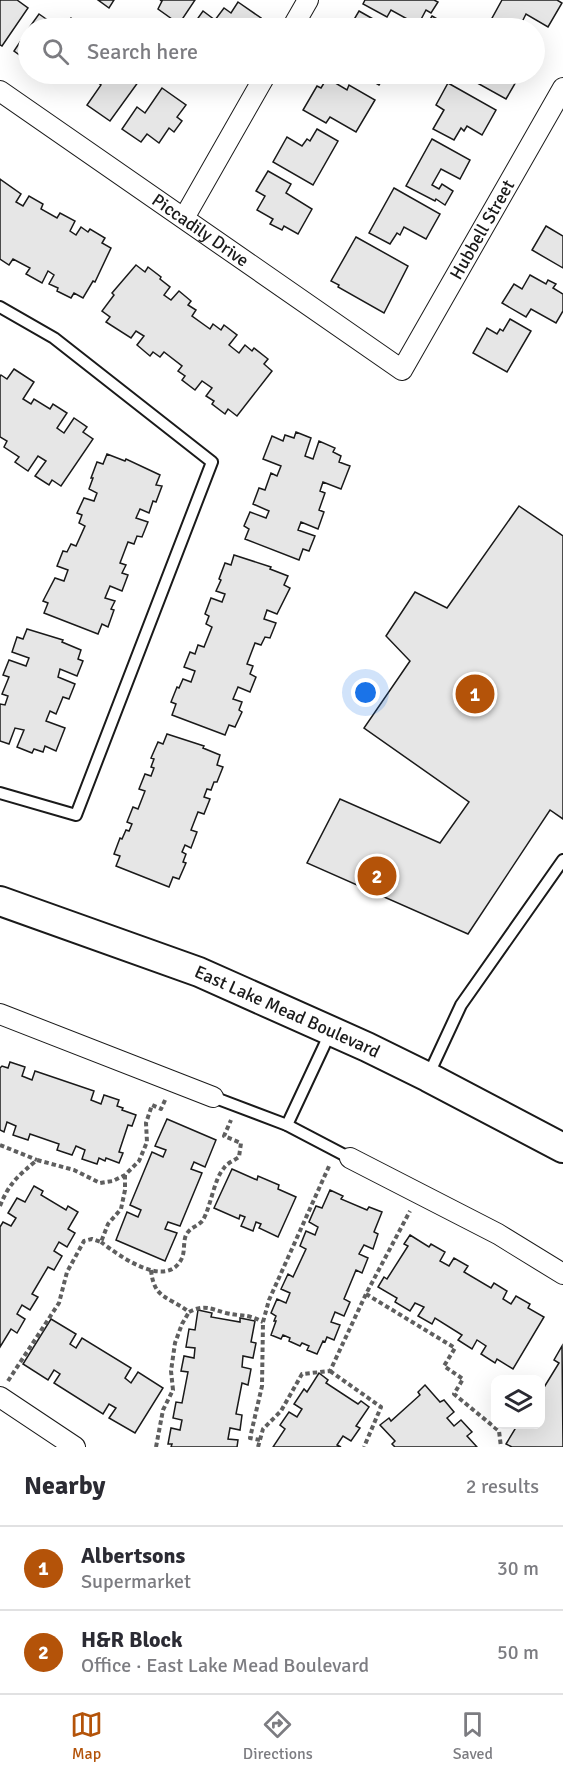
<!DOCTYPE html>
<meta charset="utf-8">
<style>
:root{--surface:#fff;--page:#f7f7f7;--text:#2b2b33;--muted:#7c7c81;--line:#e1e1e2;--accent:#b45309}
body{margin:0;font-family:Signika,sans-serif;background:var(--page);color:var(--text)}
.controls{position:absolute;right:18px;bottom:18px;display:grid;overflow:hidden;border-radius:12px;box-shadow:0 6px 24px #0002}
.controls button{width:54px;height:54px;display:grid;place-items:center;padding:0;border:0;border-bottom:2px solid var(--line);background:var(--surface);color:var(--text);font:30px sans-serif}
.you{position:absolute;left:366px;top:693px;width:21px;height:21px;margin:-15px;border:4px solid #fff;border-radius:50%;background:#1a73e8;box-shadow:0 0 0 9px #1a73e833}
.badge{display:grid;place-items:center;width:39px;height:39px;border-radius:50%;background:var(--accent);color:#fff;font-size:20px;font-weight:700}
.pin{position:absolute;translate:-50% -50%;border:3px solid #fff;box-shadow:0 2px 6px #0006}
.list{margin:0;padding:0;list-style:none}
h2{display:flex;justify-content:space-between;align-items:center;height:78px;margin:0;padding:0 24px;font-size:26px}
h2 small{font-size:20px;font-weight:400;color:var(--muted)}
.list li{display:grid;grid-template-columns:39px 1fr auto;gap:18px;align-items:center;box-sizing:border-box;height:84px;padding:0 24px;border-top:2px solid var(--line)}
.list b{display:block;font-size:22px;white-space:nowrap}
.list p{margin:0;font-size:20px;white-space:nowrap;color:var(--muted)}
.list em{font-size:20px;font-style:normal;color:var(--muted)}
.icon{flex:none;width:33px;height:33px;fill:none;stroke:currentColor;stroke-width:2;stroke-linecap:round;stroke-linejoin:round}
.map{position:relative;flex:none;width:563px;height:1447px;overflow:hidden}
.search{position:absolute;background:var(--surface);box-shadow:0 6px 24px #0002;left:18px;right:18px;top:18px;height:66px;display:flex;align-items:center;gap:15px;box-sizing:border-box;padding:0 21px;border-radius:33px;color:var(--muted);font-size:22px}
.sheet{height:246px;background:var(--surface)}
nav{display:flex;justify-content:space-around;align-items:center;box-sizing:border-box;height:84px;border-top:2px solid var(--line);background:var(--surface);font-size:16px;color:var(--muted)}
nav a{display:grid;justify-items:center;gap:3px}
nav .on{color:var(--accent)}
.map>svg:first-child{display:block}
</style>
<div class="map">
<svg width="563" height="1447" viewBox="0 0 563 1447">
<rect width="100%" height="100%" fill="#fff"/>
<g fill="#e6e6e6" stroke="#1a1a1a" stroke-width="1.5">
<path d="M0,0H17L28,8L2,46L0,45Z"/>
<path d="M98,0H114L109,8Z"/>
<path d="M160,0H195L179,24L158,9L162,1Z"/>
<path d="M365,0H434L438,2L431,13L426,10L418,25L391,10L387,17L363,4Z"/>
<path d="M502,0H557L562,3L548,27L526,14L522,22L518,20L513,28H505L491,20Z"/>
<path d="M238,2L261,18L253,28H191L203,11L215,20L224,8L231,13Z"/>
<path d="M359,11L389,28H349Z"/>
<path d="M39,14L59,28H29Z"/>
<path d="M432,16L444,23L441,28H425Z"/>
<path d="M71,18L86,28H63Z"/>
<path d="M28,30V61L14,51Z"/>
<path d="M94,74H144L110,121L87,105L101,85L94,79L96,75Z"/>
<path d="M360,74H386L379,85Z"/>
<path d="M461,74H517L520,75L506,99Z"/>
<path d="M327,78L347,90L349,85L375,100L356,132L330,117L326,123L303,110L317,86L321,88Z"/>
<path d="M448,83L496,110L482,135L467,126L464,131L461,128L454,140L433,129L444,110L436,105Z"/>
<path d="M162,88L186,105L177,117L182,121L174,132L169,128L159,143L147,134L141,142L122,129L137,107L145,113Z"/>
<path d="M317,129L338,141L313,185L273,162L287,137L302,146L307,139L310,141Z"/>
<path d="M432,139L470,160L460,179L441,169L432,185L439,189L442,184L453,191L445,205L436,199L435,201L406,186Z"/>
<path d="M268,171L291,184L286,193L312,209L298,234L284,226L282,230L270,224L273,219L257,210L265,196L256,191Z"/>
<path d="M0,179L21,194L16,202L23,206L29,196L43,204L41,209L57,218L60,213L75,221L70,231L76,235L81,227L88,232L90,229L105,238L102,243L111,248L95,282L93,281L83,298L74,293L71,298L57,291L58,288L49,284L54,275L48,271L42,283L26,274L30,268L13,259L9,265L0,259Z"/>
<path d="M394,188L440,214L426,239L404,227L400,235L397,233L390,244L369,233Z"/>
<path d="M546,226L563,236V268L532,250Z"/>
<path d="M356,237L408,266L384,313L338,287L339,285L331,281Z"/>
<path d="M136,265L145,272L148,267L161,277L160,279L170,287L164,295L171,300L179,291L191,301L188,305L196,310L192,316L210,329L213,324L221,330L224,325L237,335L229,345L239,353L245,345L252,351L254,348L268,359L264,364L272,371L237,416L228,409L225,414L212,404L214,401L206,396L212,388L202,381L195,390L182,380L185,376L178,371L182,366L164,352L160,357L153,352L150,356L137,345L144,336L136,331L131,338L106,322L110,317L102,311L114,295L112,293Z"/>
<path d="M530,275L546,284L548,280L556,284L553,288L563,294V311L556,323L531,309L526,317L502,303L514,284L522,289Z"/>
<path d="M510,319L531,331L507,372L473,353L487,328L497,334L500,329L503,331Z"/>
<path d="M14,369L34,382L23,399L31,404L34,399L50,409L53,404L67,413L57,428L64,433L74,418L87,427L83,432L93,439L61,486L52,480L49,485L35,476L46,461L38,456L28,471L15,462L19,457L4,447L7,441L0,437V377L1,375L7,379Z"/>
<path d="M296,432L311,438L305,456L313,459L319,441L335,448L333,452L341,456L339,462L350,466L341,489L323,482L320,491L325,493L319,510L324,512L318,529L301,522L298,530L315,536L309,551L303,549L299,560L245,539L249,529L244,526L250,512L266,518L269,511L253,504L259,488L265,490L271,473L277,476L281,466L263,459L272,436L283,441L285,435L294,438Z"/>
<path d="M107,454L125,461L126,459L160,475L156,485L162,486L156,502L153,501L149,513L140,509L136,518L148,522L142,537L137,536L134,544L128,542L120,563L126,565L122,573L128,575L122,591L110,586L105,598L115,601L111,609L114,610L108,627L102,624L98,634L44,613L48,603L43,601L55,578L64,581L68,570L57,566L63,551L67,552L71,544L76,546L85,526L79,523L82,515L77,513L84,498L94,501L97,493L89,489L93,478H91L97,462L103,464Z"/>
<path d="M519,506L563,536V819L550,810L468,934L307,863L340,799L440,843L469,802L364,728L410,661L386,636L415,592L447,608Z"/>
<path d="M234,555L271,567L270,569L288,576L284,585L290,588L277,614L267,610L264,619L276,623L270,638L265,637L261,645L255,643L247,664L253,666L250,674L256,677L250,692L238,687L233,699L242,702L239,710L242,712L235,727L229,725L225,735L172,715L176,704L171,702L177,687L179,688L183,679L191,682L195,671L184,667L190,652L195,654L198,645L204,647L212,627L206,624L209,616L205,614L211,598L222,602L225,594L216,591L221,580L219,579L225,563L231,565Z"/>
<path d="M27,629L63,640L62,642L81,650L78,659L83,661L77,676L60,669L58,677L75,684L69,699L63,697L56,714L50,711L46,721L65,728L56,751L45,746L43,752L34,749L32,753L17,747L24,730L15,728L9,744L0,741V704L5,705L8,696L2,694L9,677L3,675L9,660L26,666L29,658L12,652L17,637L23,639Z"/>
<path d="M167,734L204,746L203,748L220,755L217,765L223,767L217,782H214L211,790L207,789L204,797L210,799L204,814L198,812L191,830L197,832L191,848L185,845L182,852L186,854L183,862L186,863L179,879L173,877L169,887L116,866L120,856L114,854L120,838L122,839L126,830L129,831L132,824L127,822L133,807L138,809L145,791L139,789L145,774L151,776L154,768L151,767L154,759L151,758L158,742L163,744Z"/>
<path d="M10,1062L25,1067L22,1076L32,1080L35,1071L94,1091L91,1100L101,1104L104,1095L119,1100L117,1106L123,1108L122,1110L136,1115L132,1126L128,1125L119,1152L123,1153L119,1163L106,1158L105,1161L99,1158L97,1164L82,1159L85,1150L76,1146L72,1155L57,1150L59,1144L30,1134L28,1140L13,1135L16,1126L7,1122L4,1132L0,1130V1068L2,1066L8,1068Z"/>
<path d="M167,1119L216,1140L205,1167L194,1162L191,1169L202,1173L180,1226L168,1222L165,1229L177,1233L165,1261L116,1240L127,1212L138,1217L141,1210L130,1205L152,1152L163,1157L166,1150L155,1146Z"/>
<path d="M232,1169L257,1180L258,1176L279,1185L278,1189L296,1197L278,1237L259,1228L261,1224L256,1222L253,1231L241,1226L245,1217L240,1215L239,1219L214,1208Z"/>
<path d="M34,1186L43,1191L41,1195L66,1210L68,1206L78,1212L68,1229L75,1233L67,1247L59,1242L54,1251L62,1256L54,1270L48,1267L32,1294L38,1297L30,1310L22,1305L17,1314L25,1319L17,1333L11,1329L0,1347V1227L3,1222L11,1226L16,1218L8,1213L17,1198L25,1202Z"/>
<path d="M330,1190L343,1196L341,1199L367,1210L369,1207L382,1212L374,1232L378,1234L373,1249L364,1245L359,1254L368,1258L362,1273L356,1270L344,1299L350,1302L344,1316L335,1312L331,1322L340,1325L334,1340L327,1337L325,1342L323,1341L317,1354L307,1350L309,1346L302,1343L300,1346L289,1341L290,1338L283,1335L281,1339L271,1335L276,1321H274L276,1316L271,1313L277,1299L286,1303L290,1293L281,1289L288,1274L293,1277L306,1249L300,1246L306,1231L315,1235L318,1227L309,1222L316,1206L322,1208Z"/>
<path d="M410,1235L429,1247L431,1244L445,1252L440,1261L449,1266L454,1258L468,1266L464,1272L491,1288L494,1283L507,1291L503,1299L511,1304L516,1296L530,1304L528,1308L544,1317L513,1369L497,1359L495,1363L481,1354L486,1346L477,1340L472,1349L458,1340L462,1335L435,1318L432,1324L418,1316L424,1307L415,1303L410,1311L395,1302L397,1298L378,1287L384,1277L387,1279L408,1246L404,1244Z"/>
<path d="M198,1310L212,1313L211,1317L240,1322V1318L255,1321L251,1342L256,1343L253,1358L243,1356L242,1367L251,1369L248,1385L242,1383L236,1414L242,1415L240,1430L230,1428L228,1439L238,1440L237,1447H171L172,1444H168L171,1428L180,1430L182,1420L173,1418L176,1402L182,1403L188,1372L181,1371L184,1356L194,1358L195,1348L186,1347L189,1329L195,1330Z"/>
<path d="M51,1319L76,1334L70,1344L76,1348L82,1338L131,1368L125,1378L131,1383L138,1372L163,1388L135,1433L109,1418L116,1408L109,1404L103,1414L54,1383L60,1374L54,1370L48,1380L23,1364Z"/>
<path d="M562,1346L563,1447H512L506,1444L518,1424H540V1388L543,1389L559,1363L554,1360Z"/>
<path d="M319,1373L328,1380L326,1383L358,1404L361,1401L369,1407L356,1426L360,1428L351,1441L343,1436L337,1445L341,1447H273L285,1429L280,1425L289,1412L297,1417L302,1409L294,1404L304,1389L307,1392Z"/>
<path d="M425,1385L440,1402L444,1400L454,1412L447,1418L454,1426L461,1420L472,1432L467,1436L477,1447H395L392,1444L395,1441L380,1425L389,1418L391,1421L420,1395L418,1392Z"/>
</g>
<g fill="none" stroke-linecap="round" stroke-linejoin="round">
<defs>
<g id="lane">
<path d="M0,307L54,338L212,462L76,815L0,793"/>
<path d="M428,1076L461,1005L563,860"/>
<path d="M213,1097L287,1125L350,1158"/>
<path d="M287,1125L331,1031"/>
</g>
<g id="street">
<path d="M292,28L308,0"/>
<path id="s1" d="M0,91L402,370L563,88"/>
<path d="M184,218L266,74"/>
<path d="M0,1014L213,1097"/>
<path d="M350,1158L498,1234L563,1274"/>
<path d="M0,1397L75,1447"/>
</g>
<g id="secondary">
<path id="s2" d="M0,901L199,972L367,1047L428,1077L563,1148"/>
</g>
</defs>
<use href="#lane" stroke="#1a1a1a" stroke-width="14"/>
<use href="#street" stroke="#1a1a1a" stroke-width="22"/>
<use href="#secondary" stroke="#1a1a1a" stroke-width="32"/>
<g stroke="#5f5f5f" stroke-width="4" stroke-dasharray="4.5 3" stroke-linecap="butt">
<path d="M0,1145L37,1160"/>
<path d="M0,1206C9,1183 19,1175 37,1160L74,1170L100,1183L113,1181L125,1175L139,1161L147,1142L146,1123L152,1105L161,1109L166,1098"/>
<path d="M101,1242C118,1255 167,1291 182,1258C185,1251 183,1242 186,1235C190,1227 199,1226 203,1220C211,1206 214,1179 224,1168C227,1163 235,1160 239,1157L241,1143L224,1136L231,1120"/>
<path d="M151,1270C154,1300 169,1296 189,1312C204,1304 211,1309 226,1313C243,1317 246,1313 263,1322"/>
<path d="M366,1294L455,1348L444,1366L463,1379L454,1394L499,1431L501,1447"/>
<path d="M330,1371L381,1407L364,1447"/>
<path d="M8,1381L59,1303L67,1272L84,1241L92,1239L101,1242L108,1224L121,1209L125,1190V1175"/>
<path d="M260,1440L250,1438L262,1386L263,1322L269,1300L330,1164"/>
<path d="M156,1447L163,1410L173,1390L171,1371L175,1343L182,1324L189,1312"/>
<path d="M258,1447L263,1429L281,1411L302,1374L330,1371L366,1294L410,1211"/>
</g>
<use href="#lane" stroke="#fff" stroke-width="10"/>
<use href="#street" stroke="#fff" stroke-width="20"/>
<use href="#secondary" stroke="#fff" stroke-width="28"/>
</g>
<g text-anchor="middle" stroke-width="4.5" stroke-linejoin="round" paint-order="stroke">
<g font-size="18" fill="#1a1a1a" stroke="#fff">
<text dy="6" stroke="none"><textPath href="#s1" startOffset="651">Hubbell Street</textPath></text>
<text dy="6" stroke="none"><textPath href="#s1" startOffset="244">Piccadily Drive</textPath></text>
<text dy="6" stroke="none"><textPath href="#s2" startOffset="308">East Lake Mead Boulevard</textPath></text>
</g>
</g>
</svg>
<div class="controls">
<button><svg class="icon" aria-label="layers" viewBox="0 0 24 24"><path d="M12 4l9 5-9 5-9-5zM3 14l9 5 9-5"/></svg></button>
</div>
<div class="you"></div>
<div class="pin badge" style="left:475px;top:694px">1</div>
<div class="pin badge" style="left:377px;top:876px">2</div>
<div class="search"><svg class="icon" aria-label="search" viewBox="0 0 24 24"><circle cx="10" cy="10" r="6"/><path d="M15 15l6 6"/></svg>Search here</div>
</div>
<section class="sheet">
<h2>Nearby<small>2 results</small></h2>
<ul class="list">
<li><span class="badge">1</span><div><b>Albertsons</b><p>Supermarket</p></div><em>30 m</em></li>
<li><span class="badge">2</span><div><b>H&amp;R Block</b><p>Office · East Lake Mead Boulevard</p></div><em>50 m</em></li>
</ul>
</section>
<nav>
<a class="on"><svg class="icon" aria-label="map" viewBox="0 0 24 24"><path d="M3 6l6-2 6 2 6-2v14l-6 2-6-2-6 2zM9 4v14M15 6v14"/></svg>Map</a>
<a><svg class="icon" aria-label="directions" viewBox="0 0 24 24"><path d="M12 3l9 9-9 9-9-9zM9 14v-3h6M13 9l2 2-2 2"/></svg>Directions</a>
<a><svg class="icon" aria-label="saved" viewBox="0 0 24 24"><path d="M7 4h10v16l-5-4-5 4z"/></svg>Saved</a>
</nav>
